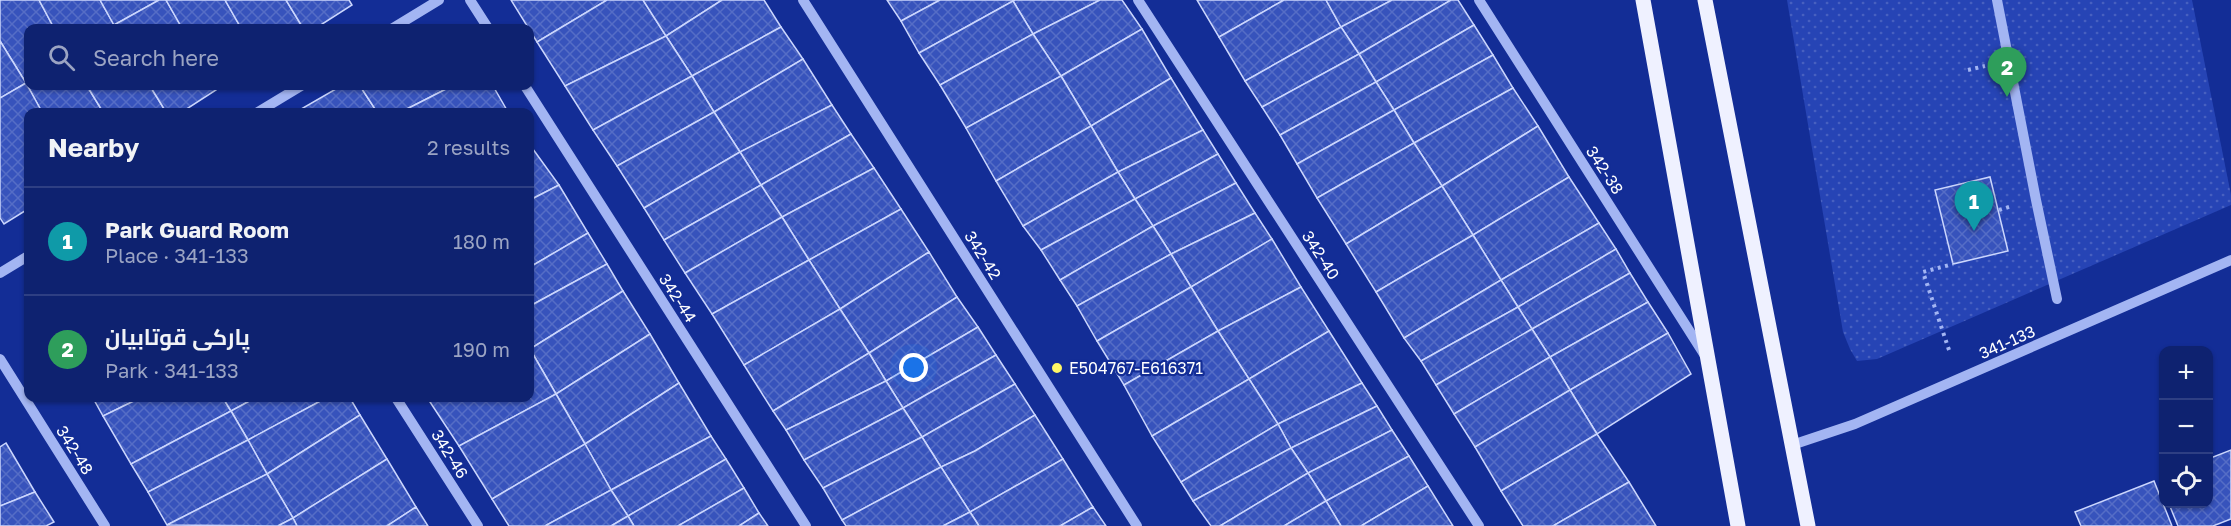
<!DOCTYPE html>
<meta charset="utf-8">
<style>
:root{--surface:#0e2270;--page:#172a75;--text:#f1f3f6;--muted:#9ba4c3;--line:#2e3f83;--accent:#db2777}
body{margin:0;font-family:"Golos Text",Cairo,sans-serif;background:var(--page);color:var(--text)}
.controls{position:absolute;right:18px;bottom:18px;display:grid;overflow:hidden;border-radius:12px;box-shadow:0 2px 4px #0004}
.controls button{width:54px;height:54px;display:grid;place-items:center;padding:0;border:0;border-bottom:2px solid var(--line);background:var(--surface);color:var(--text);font:30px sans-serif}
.you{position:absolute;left:914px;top:368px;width:21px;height:21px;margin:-15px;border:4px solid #fff;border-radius:50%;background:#1a73e8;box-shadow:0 0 0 9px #1a73e833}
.badge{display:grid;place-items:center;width:39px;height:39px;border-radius:50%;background:var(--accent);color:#fff;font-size:20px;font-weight:700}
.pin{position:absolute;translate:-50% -50px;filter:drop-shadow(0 2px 3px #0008)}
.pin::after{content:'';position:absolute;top:32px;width:21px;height:18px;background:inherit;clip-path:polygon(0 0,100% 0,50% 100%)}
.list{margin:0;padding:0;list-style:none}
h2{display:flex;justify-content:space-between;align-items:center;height:78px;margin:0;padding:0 24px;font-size:26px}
h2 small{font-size:20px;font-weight:400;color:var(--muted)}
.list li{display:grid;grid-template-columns:39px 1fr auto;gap:18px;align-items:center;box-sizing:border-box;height:108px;padding:0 24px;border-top:2px solid var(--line)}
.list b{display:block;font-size:22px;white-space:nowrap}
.list p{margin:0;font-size:20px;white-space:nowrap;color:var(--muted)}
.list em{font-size:20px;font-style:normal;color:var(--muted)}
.icon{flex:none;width:33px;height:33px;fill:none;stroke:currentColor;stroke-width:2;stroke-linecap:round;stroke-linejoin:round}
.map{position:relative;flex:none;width:2231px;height:526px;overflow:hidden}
.search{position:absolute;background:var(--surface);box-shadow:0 2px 4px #0004;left:24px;top:24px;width:510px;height:66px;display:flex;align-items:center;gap:15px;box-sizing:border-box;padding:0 21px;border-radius:12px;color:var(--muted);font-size:22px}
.panel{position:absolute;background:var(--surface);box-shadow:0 2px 4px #0004;left:24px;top:108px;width:510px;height:294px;border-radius:12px}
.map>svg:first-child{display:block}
</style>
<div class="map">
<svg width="2231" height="526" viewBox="0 0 2231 526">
<defs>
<pattern id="park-dots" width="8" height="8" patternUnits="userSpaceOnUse" patternTransform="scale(1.5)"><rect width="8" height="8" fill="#2644b5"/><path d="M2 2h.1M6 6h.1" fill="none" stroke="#4760c0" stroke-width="1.8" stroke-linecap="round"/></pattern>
<pattern id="building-cross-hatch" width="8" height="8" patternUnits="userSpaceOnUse" patternTransform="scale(1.5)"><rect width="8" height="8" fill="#3753bc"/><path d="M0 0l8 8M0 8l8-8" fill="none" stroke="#556dc6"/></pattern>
</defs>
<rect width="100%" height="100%" fill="#132d96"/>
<path fill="url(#park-dots)" d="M1787,0H2192L2231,195V205L1877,359L1857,361L1850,349L1843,332Z"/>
<g fill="url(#building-cross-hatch)" stroke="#cbd6fd" stroke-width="1.5">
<path d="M0,0H39L54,28H28V81L26,83L0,41Z"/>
<path d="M39,0H100L114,25L108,28H54Z"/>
<path d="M100,0H159L114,25Z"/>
<path d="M159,0H166L182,28H116L114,25Z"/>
<path d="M166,0H225L241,28H182Z"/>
<path d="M225,0H286L303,28H241Z"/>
<path d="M286,0H349L352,5L316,28H303Z"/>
<path d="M511,0H607L537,42Z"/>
<path d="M607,0H643L666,36L565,86L537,42Z"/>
<path d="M643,0H722L666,36Z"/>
<path d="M722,0H764L781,27L692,76L666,36Z"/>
<path d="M887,0H940L901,21Z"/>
<path d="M940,0H1012L1013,1L919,53L901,21Z"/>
<path d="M1015,0H1100L1033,34L1013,1Z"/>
<path d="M1100,0H1122L1142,29L1061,76L1033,34Z"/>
<path d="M1197,0H1284L1219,37Z"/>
<path d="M1284,0H1326L1341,27L1245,81L1219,37Z"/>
<path d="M1326,0H1392L1341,27Z"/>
<path d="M1392,0H1451L1359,54L1341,27Z"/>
<path d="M1451,0H1458L1474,25L1376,82L1359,54Z"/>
<path d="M1013,1L1033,34L940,85L919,53Z"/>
<path d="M1474,25L1493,55L1394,110L1376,82Z"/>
<path d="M781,27L803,59L714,112L692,76Z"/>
<path d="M1341,27L1359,54L1262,107L1245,81Z"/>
<path d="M1142,29L1171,78L1091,126L1061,76Z"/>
<path d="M1033,34L1061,76L966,128L940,85Z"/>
<path d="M666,36L692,76L593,130L565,86Z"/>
<path d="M0,41L26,83L0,98Z"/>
<path d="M1359,54L1376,82L1280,135L1262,107Z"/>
<path d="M1493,55L1513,88L1414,143L1394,110Z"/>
<path d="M803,59L832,105L740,152L714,112Z"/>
<path d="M692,76L714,112L617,166L593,130Z"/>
<path d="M1061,76L1091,126L996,181L966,128Z"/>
<path d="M1171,78L1203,130L1118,172L1091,126Z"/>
<path d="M28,81V86H87L103,112H42L26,83Z"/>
<path d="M1376,82L1394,110L1297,164L1280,135Z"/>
<path d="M26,83L42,112H28V209L4,224L0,218V98Z"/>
<path d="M87,86H150L166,112H103Z"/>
<path d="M150,86H214L216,90L182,112H166Z"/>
<path d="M341,86H360L377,112H296Z"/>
<path d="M360,86H452L401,112H377Z"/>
<path d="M452,86H493L508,112H401Z"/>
<path d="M1513,88L1538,126L1442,186L1414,143Z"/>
<path d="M832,105L851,134L761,185L740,152Z"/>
<path d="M1394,110L1414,143L1317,198L1297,164Z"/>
<path d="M714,112L740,152L644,208L617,166Z"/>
<path d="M1091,126L1118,172L1023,226L996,181Z"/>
<path d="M1538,126L1569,177L1473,235L1442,186Z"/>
<path d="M1203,130L1218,154L1135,199L1118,172Z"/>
<path d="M851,134L874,168L782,217L761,185Z"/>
<path d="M1414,143L1442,186L1346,244L1317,198Z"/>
<path d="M530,145L559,185L530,200Z"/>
<path d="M740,152L761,185L664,240L644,208Z"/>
<path d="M1218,154L1236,183L1153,226L1135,199Z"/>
<path d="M874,168L901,209L809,260L782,217Z"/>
<path d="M1118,172L1135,199L1041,250L1023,226Z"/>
<path d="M1569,177L1599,223L1501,280L1473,235Z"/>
<path d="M1990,177L2008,251L1953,264L1935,190Z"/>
<path d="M1236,183L1255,213L1171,254L1153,226Z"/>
<path d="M559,185L588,233L530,267V200Z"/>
<path d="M761,185L782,217L685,273L664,240Z"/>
<path d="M1442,186L1473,235L1376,292L1346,244Z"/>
<path d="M1135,199L1153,226L1060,280L1041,250Z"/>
<path d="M901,209L929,252L840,309L809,260Z"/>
<path d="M1255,213L1272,239L1191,287L1171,254Z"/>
<path d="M782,217L809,260L712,314L685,273Z"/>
<path d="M1599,223L1616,249L1518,307L1501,280Z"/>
<path d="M1153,226L1171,254L1077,306L1060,280Z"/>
<path d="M588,233L607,264L530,306V267Z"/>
<path d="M1473,235L1501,280L1404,338L1376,292Z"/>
<path d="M1272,239L1301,287L1218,331L1191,287Z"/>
<path d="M1616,249L1630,273L1532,329L1518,307Z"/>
<path d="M929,252L957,297L869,353L840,309Z"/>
<path d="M1171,254L1191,287L1097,341L1077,306Z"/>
<path d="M809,260L840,309L744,365L712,314Z"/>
<path d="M607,264L623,291L530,349V306Z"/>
<path d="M1630,273L1648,302L1550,357L1532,329Z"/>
<path d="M1501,280L1518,307L1421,361L1404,338Z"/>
<path d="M1191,287L1218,331L1124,385L1097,341Z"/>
<path d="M1301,287L1329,331L1249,379L1218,331Z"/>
<path d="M623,291L650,334L556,394L530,349Z"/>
<path d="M957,297L978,327L886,381L869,353Z"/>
<path d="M1648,302L1668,333L1570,390L1550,357Z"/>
<path d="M1518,307L1532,329L1436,385L1421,361Z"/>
<path d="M840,309L869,353L773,411L744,365Z"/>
<path d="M978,327L996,355L903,408L886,381Z"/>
<path d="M1532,329L1550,357L1454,414L1436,385Z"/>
<path d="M1218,331L1249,379L1152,436L1124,385Z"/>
<path d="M1329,331L1362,383L1278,424L1249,379Z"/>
<path d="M1668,333L1691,374L1597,434L1570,390Z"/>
<path d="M650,334L679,383L585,444L556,394Z"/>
<path d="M530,349L556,394L459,446L430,402L438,398H530Z"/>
<path d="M869,353L886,381L786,430L773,411Z"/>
<path d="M996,355L1015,384L922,437L903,408Z"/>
<path d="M1550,357L1570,390L1475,447L1454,414Z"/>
<path d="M1249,379L1278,424L1181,482L1152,436Z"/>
<path d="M886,381L903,408L804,460L786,430Z"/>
<path d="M679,383L711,436L611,490L585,444Z"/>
<path d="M1362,383L1377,406L1291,448L1278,424Z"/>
<path d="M1015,384L1035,415L975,451L941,467L922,437Z"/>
<path d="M1570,390L1597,434L1501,491L1475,447Z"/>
<path d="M556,394L585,444L492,499L459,446Z"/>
<path d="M93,398H140L103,416Z"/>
<path d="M140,398H223L231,411L131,464L103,416Z"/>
<path d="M223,398H255L231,411Z"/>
<path d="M255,398H326L248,440L231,411Z"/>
<path d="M326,398H350L360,415L267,474L248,440Z"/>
<path d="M1377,406L1392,430L1308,473L1291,448Z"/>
<path d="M903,408L922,437L823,488L804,460Z"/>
<path d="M231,411L248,440L148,492L131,464Z"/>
<path d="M360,415L387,459L293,518L267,474Z"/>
<path d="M1035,415L1063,459L970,512L941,467L975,451Z"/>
<path d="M1278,424L1291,448L1193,501L1181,482Z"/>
<path d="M1392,430L1409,456L1326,501L1308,473Z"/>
<path d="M1597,434L1629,482L1553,526H1523L1501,491Z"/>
<path d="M711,436L726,459L628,516L611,490Z"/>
<path d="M922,437L941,467L842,520L823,488Z"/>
<path d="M248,440L267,474L167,525L148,492Z"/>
<path d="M6,443L35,492L0,506V447Z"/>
<path d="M585,444L611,490L545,526H509L492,499Z"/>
<path d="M1291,448L1308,473L1220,526H1211L1193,501Z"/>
<path d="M2231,450V519L2213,526H2178L2169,504H2208V459Z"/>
<path d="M1409,456L1428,486L1361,526H1341L1326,501Z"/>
<path d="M387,459L416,507L387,526H297L293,518Z"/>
<path d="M726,459L744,488L678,526H634L628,516Z"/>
<path d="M1063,459L1093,507L1060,526H979L970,512Z"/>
<path d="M941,467L970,512L943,526H846L842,520Z"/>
<path d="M1308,473L1326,501L1284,526H1220Z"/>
<path d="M267,474L293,518L278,526L167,525Z"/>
<path d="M2154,481L2172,526H2081L2075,512Z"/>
<path d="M1629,482L1656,526H1553Z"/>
<path d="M1428,486L1453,526H1361Z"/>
<path d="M744,488L759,513L739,526H678Z"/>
<path d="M611,490L628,516L611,526H545Z"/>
<path d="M35,492L54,522L46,526H0V506Z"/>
<path d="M1326,501L1341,526H1284Z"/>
<path d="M416,507L428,526H387Z"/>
<path d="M1093,507L1106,526H1060Z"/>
<path d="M970,512L979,526H943Z"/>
<path d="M759,513L768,526H739Z"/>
<path d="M628,516L634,526H611Z"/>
<path d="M293,518L297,526H278Z"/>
</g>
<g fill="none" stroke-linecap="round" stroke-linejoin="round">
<g stroke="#a3b5f3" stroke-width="4" stroke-dasharray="3 4.5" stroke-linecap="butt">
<path d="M1968,70L1985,66"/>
<path d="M1999,210L2012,206"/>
<path d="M1949,350L1923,272L1953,264"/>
</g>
<g stroke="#a3b5f3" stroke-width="10">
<path d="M470,0L488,28"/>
<path d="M803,0L1137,526"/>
<path d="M1138,0L1479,526"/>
<path d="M1479,0L1704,354"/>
<path d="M1997,0L2036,200L2057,299"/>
<path d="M393,28L439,0"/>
<path d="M525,86L806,526"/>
<path d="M258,112L301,86"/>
<path d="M0,273L28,256"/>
<path d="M0,359L105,526"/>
<path d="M396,398L478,526"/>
<path d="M1792,445L1855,424L2231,260"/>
</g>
<g stroke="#eff1ff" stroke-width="15">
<path d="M1643,0L1738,526"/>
<path d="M1705,0L1808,526"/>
</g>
</g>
<circle fill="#fff765" stroke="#132d96" stroke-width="2" cx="1057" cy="368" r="6"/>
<g text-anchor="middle" stroke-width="4.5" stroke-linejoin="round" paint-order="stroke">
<g font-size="16" fill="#fff" stroke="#132d96">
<text transform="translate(1605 170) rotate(57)" y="6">342-38</text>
<text transform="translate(983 255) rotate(58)" y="6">342-42</text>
<text transform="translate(1321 255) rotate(57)" y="6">342-40</text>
<text transform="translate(678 298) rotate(57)" y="6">342-44</text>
<text transform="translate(2007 342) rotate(-24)" y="6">341-133</text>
<text transform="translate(75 450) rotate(58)" y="6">342-48</text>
<text transform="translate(450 454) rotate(58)" y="6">342-46</text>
</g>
<g font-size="16" fill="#fff" stroke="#132d96" text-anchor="start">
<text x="1069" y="374">E504767-E616371</text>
</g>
</g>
</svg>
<div class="controls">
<button>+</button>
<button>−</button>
<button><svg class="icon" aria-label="locate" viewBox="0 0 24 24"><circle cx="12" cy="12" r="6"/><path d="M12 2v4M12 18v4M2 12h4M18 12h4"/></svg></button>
</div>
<div class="you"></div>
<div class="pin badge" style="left:1974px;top:231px;background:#0f9aa8">1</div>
<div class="pin badge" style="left:2007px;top:97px;background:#2e9e5b">2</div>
<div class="search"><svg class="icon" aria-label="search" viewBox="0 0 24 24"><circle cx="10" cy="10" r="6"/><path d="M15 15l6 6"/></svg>Search here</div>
<section class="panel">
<h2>Nearby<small>2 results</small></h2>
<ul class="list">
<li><span class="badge" style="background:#0f9aa8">1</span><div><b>Park Guard Room</b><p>Place · 341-133</p></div><em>180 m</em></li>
<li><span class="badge" style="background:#2e9e5b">2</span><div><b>پارکی قوتابیان</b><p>Park · 341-133</p></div><em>190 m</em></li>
</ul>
</section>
</div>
